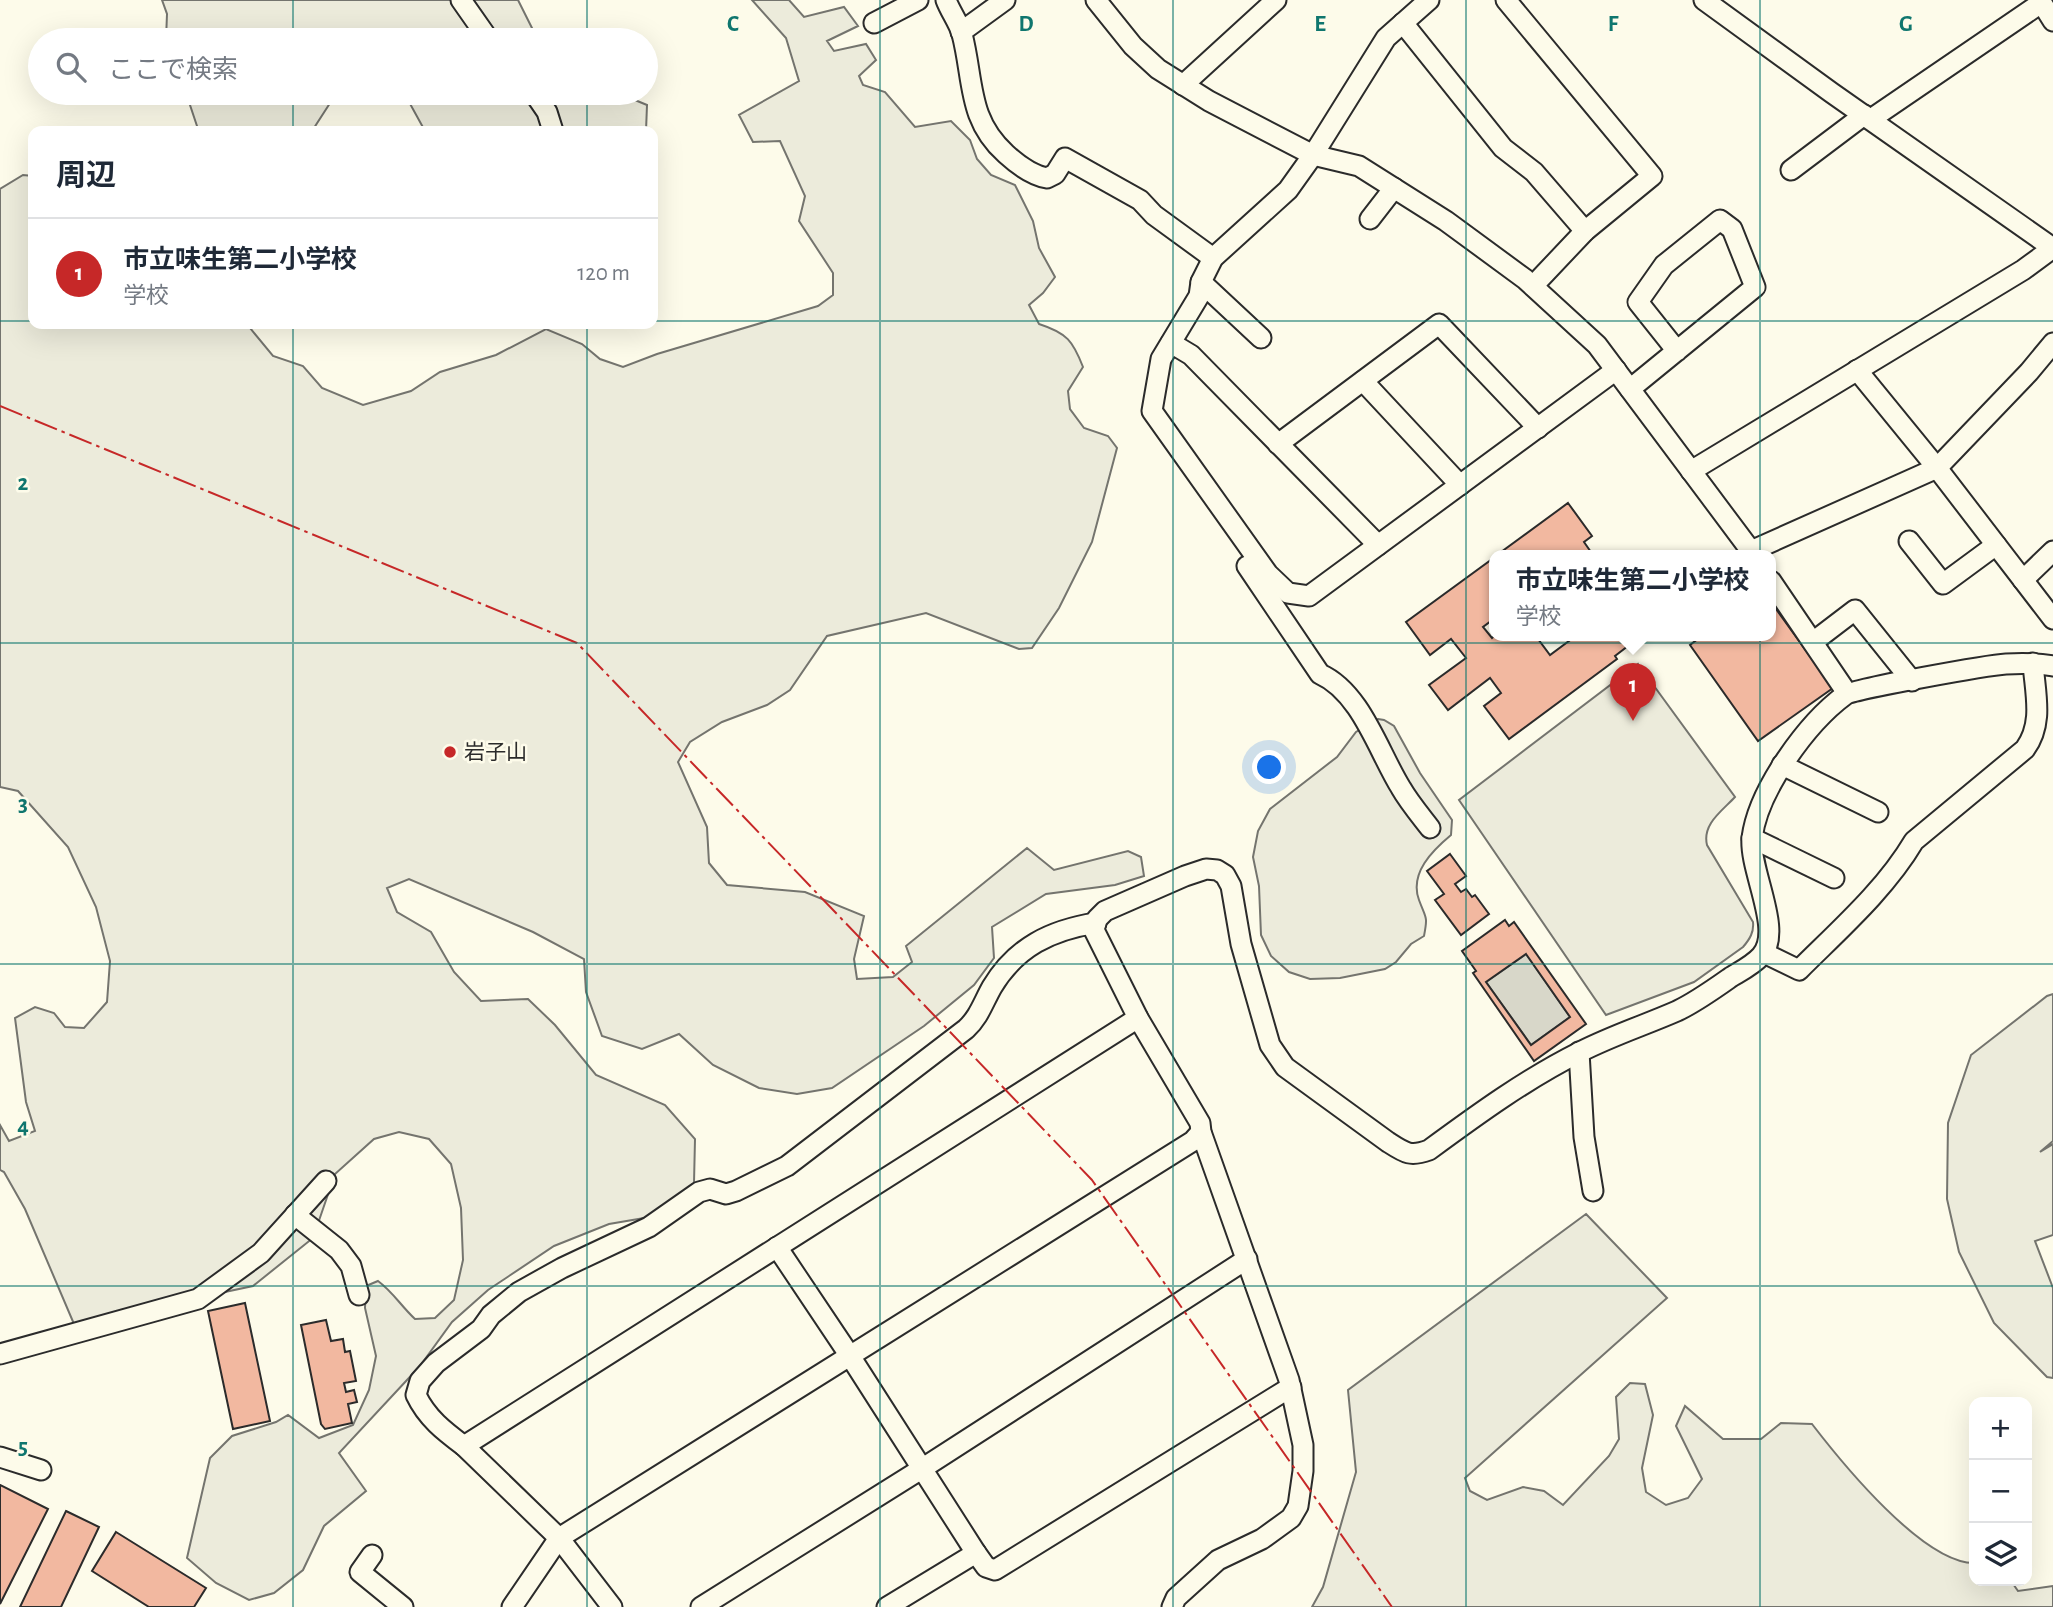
<!DOCTYPE html>
<html lang="ja">
<meta charset="utf-8">
<style>
:root{--surface:#fff;--page:#f6f6f7;--text:#1f2937;--muted:#747a83;--line:#e0e1e3;--accent:#c62828}
body{margin:0;font-family:"Alegreya Sans","Noto Sans JP",sans-serif;background:var(--page);color:var(--text)}
.controls{position:absolute;right:21px;bottom:21px;display:grid;overflow:hidden;border-radius:14px;box-shadow:0 7px 28px #0002}
.controls button{width:63px;height:63px;display:grid;place-items:center;padding:0;border:0;border-bottom:2px solid var(--line);background:var(--surface);color:var(--text);font:35px sans-serif}
.you{position:absolute;left:1270px;top:768px;width:24px;height:24px;margin:-18px;border:5px solid #fff;border-radius:50%;background:#1a73e8;box-shadow:0 0 0 10px #1a73e833}
.badge{display:grid;place-items:center;width:46px;height:46px;border-radius:50%;background:var(--accent);color:#fff;font-size:23px;font-weight:700}
.pin{position:absolute;translate:-50% -58px;filter:drop-shadow(0 2px 4px #0008)}
.pin::after{content:'';position:absolute;top:37px;width:24px;height:21px;background:inherit;clip-path:polygon(0 0,100% 0,50% 100%)}
.popup{position:absolute;left:1489px;top:550px;width:287px;height:91px;box-sizing:border-box;display:grid;place-content:center;border-radius:14px;background:var(--surface);filter:drop-shadow(0 2px 5px #0005);font-size:23px;white-space:nowrap;color:var(--muted)}
.popup b{font-size:26px;color:var(--text)}
.popup::after{content:'';position:absolute;left:50%;top:100%;margin-left:-14px;border:14px solid transparent;border-top-color:var(--surface)}
.list{margin:0;padding:0;list-style:none}
h2{display:flex;justify-content:space-between;align-items:center;height:91px;margin:0;padding:0 28px;font-size:30px}
h2 small{font-size:23px;font-weight:400;color:var(--muted)}
.list li{display:grid;grid-template-columns:46px 1fr auto;gap:21px;align-items:center;box-sizing:border-box;height:112px;padding:0 28px;border-top:2px solid var(--line)}
.list b{display:block;font-size:26px;white-space:nowrap}
.list p{margin:0;font-size:23px;white-space:nowrap;color:var(--muted)}
.list em{font-size:23px;font-style:normal;color:var(--muted)}
.icon{flex:none;width:38px;height:38px;fill:none;stroke:currentColor;stroke-width:2;stroke-linecap:round;stroke-linejoin:round}
.map{position:relative;flex:none;width:2053px;height:1607px;overflow:hidden}
.search{position:absolute;background:var(--surface);box-shadow:0 7px 28px #0002;left:28px;top:28px;width:630px;height:77px;display:flex;align-items:center;gap:18px;box-sizing:border-box;padding:0 24px;border-radius:38px;color:var(--muted);font-size:26px}
.panel{position:absolute;background:var(--surface);box-shadow:0 7px 28px #0002;left:28px;top:126px;width:630px;height:203px;border-radius:14px}
.map>svg:first-child{display:block}
</style>
<div class="map">
<svg width="2053" height="1607" viewBox="0 0 2053 1607">
<rect width="100%" height="100%" fill="#fdfbea"/>
<g fill="#ecebdb" stroke="#74746e" stroke-width="2">
<path d="M162,0H518L538,40H166L167,14Z"/>
<path d="M752,0H789L804,17L844,7L858,26L827,41L834,51L866,44L876,60L859,76L863,85L885,92L915,127L951,121L970,140L977,159L991,175L1015,185L1033,221L1039,248L1055,277L1043,293L1029,305L1039,324C1067,333 1073,341 1083,367L1068,391L1070,409L1084,428L1108,436L1117,448L1092,542L1059,608L1032,648L1019,649L926,613L827,636L790,690L767,705L722,722L690,742L678,762L707,827L709,863L727,885L805,892L864,916L854,959L857,979L893,977L912,962L906,946L1027,848L1054,870L1128,851L1141,857L1144,876L1115,885L1046,894L992,927L994,958L974,985L924,1026L832,1088L797,1094L759,1088L713,1065L679,1034L642,1049L602,1036L586,992L584,959L533,932L409,879L387,888L397,912L431,932L454,972L481,1001L528,999L555,1025L596,1075L665,1105L695,1139L694,1183L650,1217L609,1224L554,1246L488,1290L452,1322L420,1366L339,1453L366,1491L324,1526L303,1570L274,1593L249,1600L216,1583L187,1558L210,1458L232,1436L276,1422L288,1415L319,1438L353,1425L369,1390L376,1356L365,1308L366,1286L378,1281C393,1292 401,1306 415,1319L435,1318L454,1300L463,1260L461,1208L451,1164L429,1139L399,1132L374,1139L335,1174L313,1238L253,1286L74,1324L25,1209L4,1172L0,1170V1125L9,1141L35,1131L26,1102L15,1018L35,1007L54,1013L65,1027L84,1028L107,1002L110,961L96,907L68,847L18,791L0,787V189L23,175L33,176V324H250V328L273,356L303,366L322,388L363,405L411,391L440,372L496,355L546,329L582,344L600,359L623,367L657,354L818,306L833,295V273L799,221L805,196L780,141L753,142L739,115L799,81L786,38Z"/>
<path d="M186,93H348L332,100L312,131H196L197,126Z"/>
<path d="M383,93H618L647,105L646,131H425L408,100Z"/>
<path d="M1638,664L1735,797C1722,811 1702,824 1707,845L1753,922C1754,932 1750,939 1743,947L1694,982L1606,1015L1459,800Z"/>
<path d="M1378,719L1384,720L1394,726L1420,773L1452,820L1451,835C1433,850 1409,873 1419,900C1426,919 1428,915 1424,936L1411,944L1396,962L1385,969L1340,978L1310,979L1289,972L1271,956L1261,935L1259,886L1253,857L1258,831L1270,809L1337,757L1356,732Z"/>
<path d="M2053,994V1141L2040,1152L2053,1144V1235L2035,1241L2053,1288V1378L2047,1377L1994,1323L1959,1252L1947,1199L1948,1123L1971,1055L2047,996Z"/>
<path d="M1586,1214L1667,1298L1465,1478L1470,1491L1487,1500L1523,1487L1544,1491L1563,1505L1609,1456L1619,1439L1616,1397L1630,1383L1645,1384L1653,1415L1642,1468L1646,1492L1666,1505L1688,1498L1702,1479L1676,1426L1685,1406L1723,1439H1761L1781,1423L1812,1424C1842,1463 1923,1563 1974,1563V1581H2011L2018,1591L2053,1586V1607H1312L1323,1587L1356,1472L1348,1390Z"/>
</g>
<path fill="#d8d7c9" stroke="#74746e" stroke-width="2" d="M1526,954L1570,1017L1531,1045L1486,982Z"/>
<g fill="#f2b8a0" stroke="#2b2b2b" stroke-width="2" fill-rule="evenodd">
<path d="M1568,503L1592,536L1584,542L1593,555H1497Z"/>
<path d="M1495,557V618L1483,627L1492,638L1495,635H1535L1550,655L1577,635L1641,636L1615,656L1617,659L1509,739L1484,706L1501,693L1490,678L1448,710L1429,685L1466,658L1451,639L1430,655L1406,622Z"/>
<path d="M1771,602L1833,688L1758,741L1690,645L1703,635H1771Z"/>
<path d="M1450,854L1466,876L1455,884L1461,892L1466,889L1472,897L1475,895L1489,914L1461,935L1435,900L1444,894L1427,871Z"/>
<path d="M1505,920L1509,926L1514,922L1586,1024L1534,1061L1473,973L1476,971L1462,951ZM1526,954L1570,1017L1531,1045L1486,982Z"/>
<path d="M245,1303L270,1421L233,1429L208,1311Z"/>
<path d="M326,1320L331,1341L343,1339L345,1352L350,1351L356,1381L344,1383L346,1392L354,1390L357,1402L348,1404L352,1423L325,1429L321,1424L301,1325Z"/>
<path d="M0,1485L48,1509L0,1604Z"/>
<path d="M66,1511L99,1527L61,1607H20Z"/>
<path d="M116,1532L206,1588L194,1607H149L92,1571Z"/>
</g>
<g fill="none" stroke-linecap="round" stroke-linejoin="round">
<defs>
<g id="minor">
<path d="M461,0L489,40"/>
<path d="M946,0C950,11 959,23 962,34C974,80 967,119 1006,154C1018,165 1031,175 1047,178L1055,174L1065,158L1140,200L1154,215L1213,258"/>
<path d="M1096,0L1133,46L1158,69L1209,101L1313,155L1359,166L1446,221L1525,279L1597,345L1754,555"/>
<path d="M1429,0L1386,38L1313,155L1288,190L1213,258L1201,282L1199,296L1161,359L1152,411L1268,574L1288,593L1309,596L1616,370"/>
<path d="M1506,0L1652,176L1585,231L1533,286"/>
<path d="M2040,0L2053,21"/>
<path d="M874,23L918,0"/>
<path d="M1403,23L1503,148L1534,172L1585,231"/>
<path d="M961,32L1005,0"/>
<path d="M1183,85L1276,0"/>
<path d="M534,93L547,112L553,131"/>
<path d="M1871,119L2041,3"/>
<path d="M1791,170L1864,115"/>
<path d="M1370,219L1394,188"/>
<path d="M1201,282L1261,338"/>
<path d="M1171,343L1191,355L1378,545"/>
<path d="M1857,370L1937,468L2053,619"/>
<path d="M1363,381L1460,485"/>
<path d="M1630,389L1755,287L1732,229L1720,220L1664,265L1638,302L1677,351"/>
<path d="M1278,444L1439,324L1538,428"/>
<path d="M1691,471L2023,270L2053,248L1832,93L1704,0"/>
<path d="M1909,541L1943,584L1996,545"/>
<path d="M1751,551L1937,468L2029,372L2053,343"/>
<path d="M1247,566L1320,674C1361,692 1379,753 1401,788C1409,802 1420,815 1430,828"/>
<path d="M2023,580L2053,551"/>
<path d="M1771,581L1847,693"/>
<path d="M1813,642L1855,610L1912,681"/>
<path d="M1782,765L1878,812"/>
<path d="M1752,838L1834,878"/>
<path d="M1764,953L1799,970C1839,930 1885,890 1914,841L2025,749C2044,723 2035,693 2033,663"/>
<path d="M1579,1052L1584,1137L1593,1191"/>
<path d="M295,1215L339,1250L351,1266L359,1295"/>
<path d="M777,1247L850,1356L976,1553L986,1567L995,1570L1291,1387"/>
<path d="M0,1354L198,1299L261,1253L326,1181"/>
<path d="M464,1446C444,1431 427,1418 416,1395L420,1381L436,1363L481,1329L491,1315L519,1292L562,1268L649,1227L699,1192L710,1189L726,1194L736,1191L787,1166L966,1029C979,1017 983,1003 992,987C1016,947 1051,930 1096,923"/>
<path d="M0,1457L41,1470"/>
<path d="M372,1555L360,1572L403,1607"/>
<path d="M512,1607L559,1538L1193,1141L1201,1132"/>
<path d="M612,1607L559,1538L464,1446L1138,1018"/>
<path d="M701,1607L923,1468L1247,1259"/>
<path d="M887,1607L976,1553"/>
<path d="M1172,1607L1176,1598L1218,1560L1262,1539L1291,1518L1298,1506L1303,1471V1445L1289,1380L1201,1132L1200,1123L1138,1018L1094,930L1097,919L1105,911L1185,876L1206,869L1217,870L1225,875L1231,886L1241,944L1270,1045L1285,1067L1388,1142C1405,1153 1410,1157 1429,1150C1478,1114 1526,1079 1580,1052C1611,1036 1645,1025 1677,1011C1696,1002 1714,989 1731,977C1741,971 1753,965 1761,956C1784,931 1749,871 1752,838C1758,790 1807,723 1845,695C1853,689 1989,665 2006,664C2022,663 2037,663 2053,666"/>
</g>
</defs>
<use href="#minor" stroke="#2b2b2b" stroke-width="23"/>
<use href="#minor" stroke="#fdfbea" stroke-width="19"/>
<path stroke="#c62828" stroke-width="2" stroke-dasharray="24 5 3.5 5" stroke-linecap="butt" d="M0,406L577,643L1092,1180L1392,1607"/>
</g>
<path fill="none" stroke="#0f766e" stroke-width="2" stroke-opacity="0.55" d="M293,0V40M587,0V40M880,0V1607M1173,0V1607M1466,0V1607M1760,0V1607M293,93V131M587,93V131M0,321H33M653,321H2053M293,324V1607M587,324V1607M0,643H2053M0,964H2053M0,1286H2053"/>
<circle fill="#c62828" stroke="#fdfbea" stroke-width="2.5" cx="450" cy="752" r="7"/>
<g text-anchor="middle" stroke-width="5" stroke-linejoin="round" paint-order="stroke">
<g font-size="21" fill="#2b2b2b" stroke="#fdfbea" text-anchor="start">
<text x="464" y="759">岩子山</text>
</g>
</g>
<g font-size="23" text-anchor="middle" font-weight="bold" fill="#0f766e" stroke="#fdfbea" stroke-width="5" stroke-linejoin="round" paint-order="stroke">
<text x="733" y="31">C</text>
<text x="1026" y="31">D</text>
<text x="1320" y="31">E</text>
<text x="1613" y="31">F</text>
<text x="1906" y="31">G</text>
<text x="23" y="490">2</text>
<text x="23" y="811">3</text>
<text x="23" y="1133">4</text>
<text x="23" y="1454">5</text>
</g>
</svg>
<div class="controls">
<button>+</button>
<button>−</button>
<button><svg class="icon" aria-label="layers" viewBox="0 0 24 24"><path d="M12 4l9 5-9 5-9-5zM3 14l9 5 9-5"/></svg></button>
</div>
<div class="you"></div>
<div class="pin badge" style="left:1633px;top:721px">1</div>
<div class="popup"><b>市立味生第二小学校</b>学校</div>
<div class="search"><svg class="icon" aria-label="search" viewBox="0 0 24 24"><circle cx="10" cy="10" r="6"/><path d="M15 15l6 6"/></svg>ここで検索</div>
<section class="panel">
<h2>周辺<small></small></h2>
<ul class="list">
<li><span class="badge">1</span><div><b>市立味生第二小学校</b><p>学校</p></div><em>120 m</em></li>
</ul>
</section>
</div>
